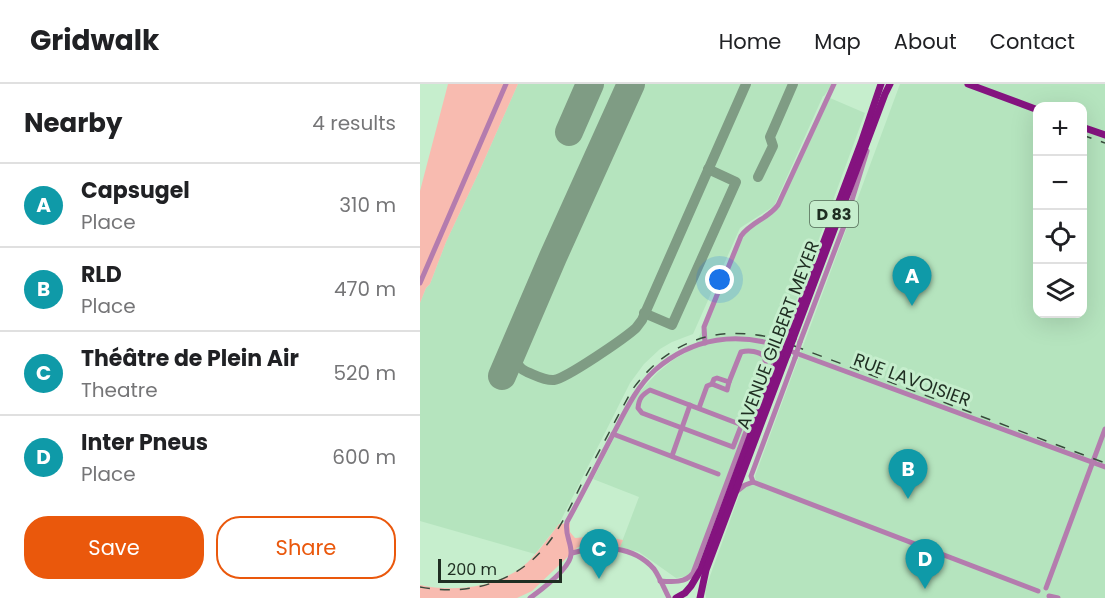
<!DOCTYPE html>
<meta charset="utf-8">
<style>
:root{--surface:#fff;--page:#f2f2f2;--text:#202124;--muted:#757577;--line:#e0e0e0;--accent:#ea580c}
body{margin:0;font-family:Poppins,sans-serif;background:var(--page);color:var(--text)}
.controls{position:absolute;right:18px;top:18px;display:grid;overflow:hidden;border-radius:12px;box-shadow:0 6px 24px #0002}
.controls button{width:54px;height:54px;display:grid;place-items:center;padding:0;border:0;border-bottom:2px solid var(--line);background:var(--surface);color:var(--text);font:30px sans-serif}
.scale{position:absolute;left:18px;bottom:15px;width:124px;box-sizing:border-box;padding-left:6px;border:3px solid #1f2e22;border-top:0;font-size:16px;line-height:21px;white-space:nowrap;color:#1f2e22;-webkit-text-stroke:4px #c6eecd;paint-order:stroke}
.you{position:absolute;left:300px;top:196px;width:21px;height:21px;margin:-15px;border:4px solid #fff;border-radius:50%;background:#1a73e8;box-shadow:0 0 0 9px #1a73e833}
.badge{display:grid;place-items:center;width:39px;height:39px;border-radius:50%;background:var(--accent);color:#fff;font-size:20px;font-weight:700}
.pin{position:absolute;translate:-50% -50px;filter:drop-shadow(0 2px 3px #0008)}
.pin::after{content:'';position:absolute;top:32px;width:21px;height:18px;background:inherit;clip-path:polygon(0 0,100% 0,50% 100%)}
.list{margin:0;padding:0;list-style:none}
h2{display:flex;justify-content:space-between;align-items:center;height:78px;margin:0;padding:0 24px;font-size:26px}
h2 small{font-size:20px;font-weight:400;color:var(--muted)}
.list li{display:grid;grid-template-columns:39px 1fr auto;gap:18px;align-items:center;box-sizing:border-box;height:84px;padding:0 24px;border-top:2px solid var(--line)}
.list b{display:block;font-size:22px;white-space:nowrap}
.list p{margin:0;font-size:20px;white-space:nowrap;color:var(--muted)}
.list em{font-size:20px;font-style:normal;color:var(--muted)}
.actions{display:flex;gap:12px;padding:18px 24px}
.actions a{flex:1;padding:14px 0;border:2px solid var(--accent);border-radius:24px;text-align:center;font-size:21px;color:var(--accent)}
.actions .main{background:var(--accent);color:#fff}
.icon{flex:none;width:33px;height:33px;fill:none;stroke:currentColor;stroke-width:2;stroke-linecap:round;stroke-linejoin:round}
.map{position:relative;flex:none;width:685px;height:514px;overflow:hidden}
header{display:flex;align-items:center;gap:36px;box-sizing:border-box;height:84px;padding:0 30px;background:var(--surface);border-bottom:2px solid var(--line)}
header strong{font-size:28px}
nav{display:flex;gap:33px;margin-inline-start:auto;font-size:21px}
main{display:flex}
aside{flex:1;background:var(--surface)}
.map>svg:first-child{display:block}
</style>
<header>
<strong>Gridwalk</strong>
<nav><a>Home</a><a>Map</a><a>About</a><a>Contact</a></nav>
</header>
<main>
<aside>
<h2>Nearby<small>4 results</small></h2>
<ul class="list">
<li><span class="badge" style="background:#0f9aa8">A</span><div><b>Capsugel</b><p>Place</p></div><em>310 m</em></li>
<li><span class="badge" style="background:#0f9aa8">B</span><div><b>RLD</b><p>Place</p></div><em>470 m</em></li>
<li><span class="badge" style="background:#0f9aa8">C</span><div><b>Théâtre de Plein Air</b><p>Theatre</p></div><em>520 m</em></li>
<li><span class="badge" style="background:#0f9aa8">D</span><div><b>Inter Pneus</b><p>Place</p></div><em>600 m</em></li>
</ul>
<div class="actions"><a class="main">Save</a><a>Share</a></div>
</aside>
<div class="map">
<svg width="685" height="514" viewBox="0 0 685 514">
<rect width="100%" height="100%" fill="#c6eecd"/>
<g fill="#b5e4be" fill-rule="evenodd">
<path d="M98,0H412L404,12H403L354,122L320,144L273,250L252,258L240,265L224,280L210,299L139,440L115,470L0,437V219L6,204L10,200L26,158L59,88Z"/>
<path d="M480,0H685V514H286L285,506L321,406L336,398L335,392ZM618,22H662V230H618Z"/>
<path d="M410,14L445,29L355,275L344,294L275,481L268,492L256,494L219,468L200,463L219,413L173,395L215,313L237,289L253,276L274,264L322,156L329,144L357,126Z"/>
</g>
<g fill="#f8bbb0">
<path d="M28,0H98L59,88L26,158L10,200L6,204L0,219V107Z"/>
<path d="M150,439V448L155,454L179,452L203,456L200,463L181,460L158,463L112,507L97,514H0V501C37,509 86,503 113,473C122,463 130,451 139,440Z"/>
</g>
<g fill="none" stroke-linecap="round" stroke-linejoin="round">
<g stroke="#7f9c84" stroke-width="10">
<path d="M338,93L353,62L350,53L373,0"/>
<path d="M224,229L252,241L316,98L288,85"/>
<path d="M95,262C92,274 96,283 107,288C115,291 125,297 134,296C147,294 205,254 216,244L222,236L326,0"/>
</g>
<g stroke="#7f9c84" stroke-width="28">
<path d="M149,48L170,0"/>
<path d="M82,292L133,173L211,0"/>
</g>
<g stroke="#b47cae" stroke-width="5">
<path d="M0,199L86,0"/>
<path d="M380,258L424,142L447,67"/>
<path d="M285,259L284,243L321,152C331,138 349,134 358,121L414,0"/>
<path d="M373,268L685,383"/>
<path d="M292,300L307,306L309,298"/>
<path d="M279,324L287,302L292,300L294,295L297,294L309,298L321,268C329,266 339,267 345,273V280L313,363L222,329L218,324C219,314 222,311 230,306L322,341"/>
<path d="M193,350L298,390"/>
<path d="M252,372L270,321"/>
<path d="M333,398L618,507"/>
<path d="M333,398L331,392L375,274"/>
<path d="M316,408L325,401L333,398"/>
<path d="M152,469C180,461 213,461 234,485C239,492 245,506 249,514"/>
<path d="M240,497C252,498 266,499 273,489L333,329L351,284L356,278"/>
<path d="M626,504L685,345"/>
<path d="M629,512L638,514"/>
<path d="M110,514C121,506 151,484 151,470C152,459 144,450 147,438C162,411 176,383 190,356C203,332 215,304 235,286C273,253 318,247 365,264"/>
</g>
<g stroke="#84137f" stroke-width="7">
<path d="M548,0L618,26"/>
<path d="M662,43L685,51"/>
<path d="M368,253L441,59L461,0"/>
<path d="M373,255L465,10L470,0"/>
<path d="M256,514L265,509L271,502L281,485L361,269"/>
<path d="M280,514L286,486L367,271"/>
</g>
<g stroke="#384b3c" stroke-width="1.5" stroke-dasharray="10 10" stroke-linecap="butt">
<path d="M662,51L685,59"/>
<path d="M0,503C46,512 94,500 125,463C141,444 151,421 162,399C179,368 195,337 212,306C247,258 295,240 353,254L685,379"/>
</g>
<path stroke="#b47cae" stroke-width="5" d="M375,274L380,258"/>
<g stroke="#84137f" stroke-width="7">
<path d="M361,269L368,253"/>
<path d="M367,271L373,255"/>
</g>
</g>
<g text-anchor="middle" stroke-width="6" stroke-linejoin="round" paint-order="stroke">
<rect fill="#c6eecd" stroke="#516855" stroke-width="1.5" x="390" y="117" width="48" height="26" rx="4.5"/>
<g font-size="16" font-weight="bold" fill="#1f2e22">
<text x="414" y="136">D 83</text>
</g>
<g font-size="18" fill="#1f2e22" stroke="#c6eecd">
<text transform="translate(358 251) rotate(-69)" y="6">AVENUE GILBERT MEYER</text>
<text transform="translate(492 296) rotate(20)" y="6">RUE LAVOISIER</text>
</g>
</g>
</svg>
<div class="controls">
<button>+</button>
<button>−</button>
<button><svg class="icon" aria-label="locate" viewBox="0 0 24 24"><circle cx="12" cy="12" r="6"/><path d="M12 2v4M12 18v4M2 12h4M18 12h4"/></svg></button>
<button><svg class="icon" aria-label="layers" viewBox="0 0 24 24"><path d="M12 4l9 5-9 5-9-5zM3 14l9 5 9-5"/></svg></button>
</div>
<div class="scale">200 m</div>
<div class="you"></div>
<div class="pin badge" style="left:492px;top:222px;background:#0f9aa8">A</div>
<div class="pin badge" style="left:488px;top:415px;background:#0f9aa8">B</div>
<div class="pin badge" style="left:179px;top:495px;background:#0f9aa8">C</div>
<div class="pin badge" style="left:505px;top:505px;background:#0f9aa8">D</div>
</div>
</main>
